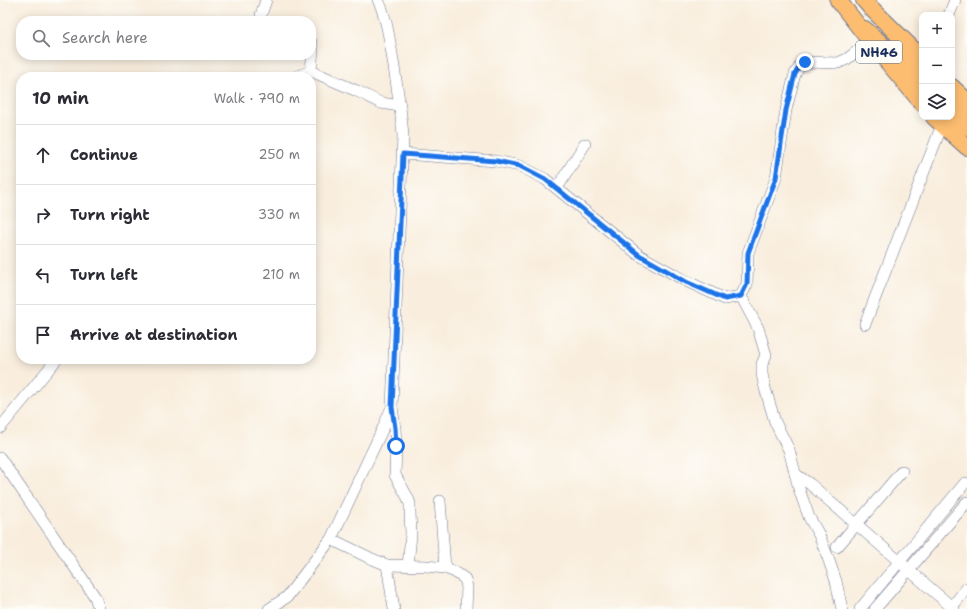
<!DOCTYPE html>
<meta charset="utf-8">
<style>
:root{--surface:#fff;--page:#f2f2f3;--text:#2b2b33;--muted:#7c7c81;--line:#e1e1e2}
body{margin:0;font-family:"Shantell Sans",sans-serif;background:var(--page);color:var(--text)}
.controls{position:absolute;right:12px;top:12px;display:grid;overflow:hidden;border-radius:8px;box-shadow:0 2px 10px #0003}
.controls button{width:36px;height:36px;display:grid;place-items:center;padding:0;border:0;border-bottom:1px solid var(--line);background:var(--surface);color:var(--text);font:20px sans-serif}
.stop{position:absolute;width:12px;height:12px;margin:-9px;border:3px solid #1a73e8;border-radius:50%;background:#fff}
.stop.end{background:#1a73e8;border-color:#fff;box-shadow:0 1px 4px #0008}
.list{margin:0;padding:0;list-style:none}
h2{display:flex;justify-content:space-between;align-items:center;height:52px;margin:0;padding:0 16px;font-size:17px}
h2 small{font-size:13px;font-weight:400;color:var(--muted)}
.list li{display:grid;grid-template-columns:26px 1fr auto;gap:12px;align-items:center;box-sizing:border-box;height:60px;padding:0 16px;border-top:1px solid var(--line)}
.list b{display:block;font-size:15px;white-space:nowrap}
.list em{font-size:13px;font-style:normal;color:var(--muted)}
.icon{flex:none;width:22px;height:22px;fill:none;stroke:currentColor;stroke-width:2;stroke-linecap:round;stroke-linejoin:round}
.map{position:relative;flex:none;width:967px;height:609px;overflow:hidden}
.search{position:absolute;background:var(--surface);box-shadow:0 2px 10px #0003;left:16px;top:16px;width:300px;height:44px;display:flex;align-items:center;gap:10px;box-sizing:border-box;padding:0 14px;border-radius:16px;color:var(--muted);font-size:15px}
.panel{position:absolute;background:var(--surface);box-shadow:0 2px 10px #0003;left:16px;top:72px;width:300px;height:292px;border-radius:16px}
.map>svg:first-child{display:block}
</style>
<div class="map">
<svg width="967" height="609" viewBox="0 0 967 609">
<rect width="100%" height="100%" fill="#fdfcf7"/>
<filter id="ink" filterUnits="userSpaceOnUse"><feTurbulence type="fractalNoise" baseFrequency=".025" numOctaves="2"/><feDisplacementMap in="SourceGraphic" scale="8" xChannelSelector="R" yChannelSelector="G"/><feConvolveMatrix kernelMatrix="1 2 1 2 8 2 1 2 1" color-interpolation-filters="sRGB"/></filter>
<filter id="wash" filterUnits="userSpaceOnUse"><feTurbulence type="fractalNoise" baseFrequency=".012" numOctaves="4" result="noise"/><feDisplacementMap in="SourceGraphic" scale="16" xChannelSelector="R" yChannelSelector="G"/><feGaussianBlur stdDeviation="0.9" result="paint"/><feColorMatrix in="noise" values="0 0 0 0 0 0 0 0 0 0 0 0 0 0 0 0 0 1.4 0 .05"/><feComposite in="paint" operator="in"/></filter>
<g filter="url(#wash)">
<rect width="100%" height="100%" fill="#f9eede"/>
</g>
<g filter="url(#ink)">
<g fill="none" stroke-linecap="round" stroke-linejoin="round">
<defs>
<g id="minor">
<path d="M949,15L955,0"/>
<path d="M261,21V15L266,0"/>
<path d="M311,42C315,51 311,61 311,71L357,91L381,103L400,106"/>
<path d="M295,77L311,71"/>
<path d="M403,154L496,161L520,166L545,179L639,255L686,281L725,299L741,296"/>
<path d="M557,188L585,144"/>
<path d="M865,324L942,125"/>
<path d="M392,407L395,428L396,446L395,475L408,498L410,504V512L411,534L408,566"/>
<path d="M0,428L57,359"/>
<path d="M0,458L95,597L99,609"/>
<path d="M795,474L810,484L954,609"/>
<path d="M440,501L445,568"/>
<path d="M331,539L370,558L387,565L426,566L445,568L455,572L465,579L467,587L466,609"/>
<path d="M837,547L902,471"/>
<path d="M387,565L394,609"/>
<path d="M269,609L287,597L331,539L383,428L392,407L403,136C401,109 396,81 392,54C389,37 386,15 378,0"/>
<path d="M842,609L836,581L828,558L819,535L809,517L800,492L789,450L775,422L765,388L762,374V364L766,355L758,328L741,296L747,284L748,253L776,178L786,110L795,74L800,66L805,62L838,63L847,59L870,41"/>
<path d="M860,609L965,483"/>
<path d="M875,609L967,502"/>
<path d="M950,609L967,588"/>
</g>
<g id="major">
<path d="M865,28L880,41L922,85"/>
<path d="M896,44L922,69"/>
<path d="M952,99L967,113"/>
<path d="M952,115L967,128"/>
</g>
<g id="highway">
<path d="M838,0L870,41L922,103"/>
<path d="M864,0L871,8L922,58"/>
<path d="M952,87L967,101"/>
<path d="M934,117L967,147"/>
</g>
</defs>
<use href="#minor" stroke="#69728b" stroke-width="12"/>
<use href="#major" stroke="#69728b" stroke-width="16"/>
<use href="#highway" stroke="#69728b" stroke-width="18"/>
<use href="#minor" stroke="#fff" stroke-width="11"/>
<use href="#major" stroke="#fcbd6f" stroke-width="14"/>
<use href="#highway" stroke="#fcbd6f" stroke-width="16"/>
</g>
</g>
<g fill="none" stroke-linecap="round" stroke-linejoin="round" filter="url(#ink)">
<path stroke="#1a73e8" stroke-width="5" d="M396,446L395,428L392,407L403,154L496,161L520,166L545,179L639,255L686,282L725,299L741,296L747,284L748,253L776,178L786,110L795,74L800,66L805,62"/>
</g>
<g text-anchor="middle" stroke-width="3" stroke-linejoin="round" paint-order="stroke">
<rect fill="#fdfcf7" stroke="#5f6c8c" stroke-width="1" x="856" y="41" width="46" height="22" rx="3"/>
<g font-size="13" font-weight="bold" fill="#1b2f5e">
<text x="879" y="57">NH46</text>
</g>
</g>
</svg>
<div class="controls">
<button>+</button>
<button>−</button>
<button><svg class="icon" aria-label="layers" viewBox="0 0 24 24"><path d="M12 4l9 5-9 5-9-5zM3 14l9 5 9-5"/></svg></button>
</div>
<div class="stop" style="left:396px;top:446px"></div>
<div class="stop end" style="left:805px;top:62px"></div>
<div class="search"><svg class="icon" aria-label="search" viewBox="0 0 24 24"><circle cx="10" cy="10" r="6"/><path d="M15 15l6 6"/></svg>Search here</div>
<section class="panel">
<h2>10 min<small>Walk · 790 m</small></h2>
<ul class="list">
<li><svg class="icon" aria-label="ahead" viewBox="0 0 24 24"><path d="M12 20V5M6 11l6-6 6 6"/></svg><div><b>Continue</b></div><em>250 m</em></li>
<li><svg class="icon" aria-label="right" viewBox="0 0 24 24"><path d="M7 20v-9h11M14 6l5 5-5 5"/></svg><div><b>Turn right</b></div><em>330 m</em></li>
<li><svg class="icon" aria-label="left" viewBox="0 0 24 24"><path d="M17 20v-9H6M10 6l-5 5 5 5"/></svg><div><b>Turn left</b></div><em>210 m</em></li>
<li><svg class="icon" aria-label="arrive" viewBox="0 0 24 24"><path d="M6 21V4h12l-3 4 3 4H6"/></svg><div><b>Arrive at destination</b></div></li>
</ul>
</section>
</div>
